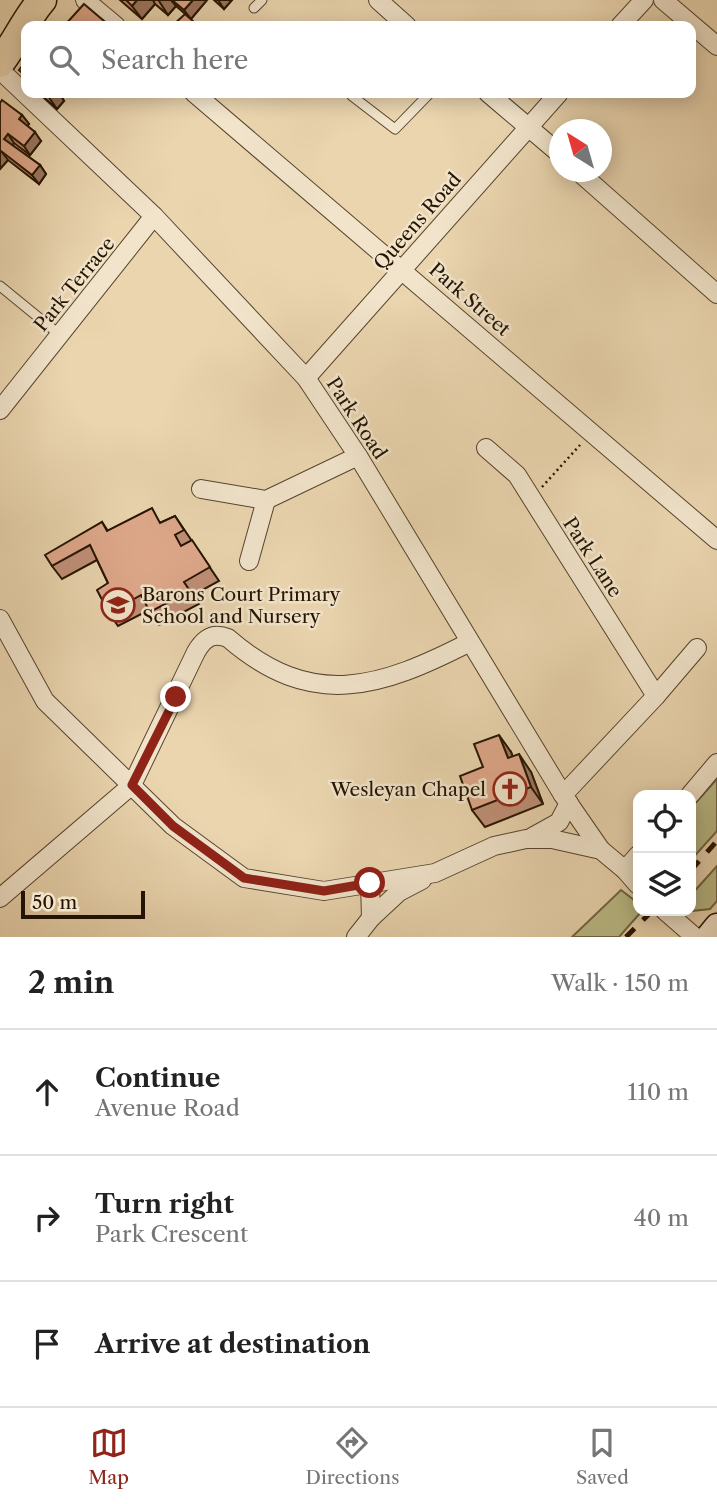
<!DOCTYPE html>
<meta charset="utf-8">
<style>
:root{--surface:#fff;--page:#f2f2f2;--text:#222;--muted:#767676;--line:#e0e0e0;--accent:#8f2418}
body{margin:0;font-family:"Libre Caslon Text",serif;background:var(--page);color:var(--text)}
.controls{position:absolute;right:21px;bottom:21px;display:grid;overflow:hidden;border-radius:14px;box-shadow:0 4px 18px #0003}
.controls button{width:63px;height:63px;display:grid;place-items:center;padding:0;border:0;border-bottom:2px solid var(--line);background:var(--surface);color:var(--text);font:35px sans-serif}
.compass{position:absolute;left:549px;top:119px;width:63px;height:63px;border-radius:50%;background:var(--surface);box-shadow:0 4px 18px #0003;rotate:323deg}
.scale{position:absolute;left:21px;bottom:18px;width:124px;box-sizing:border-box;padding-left:7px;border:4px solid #241401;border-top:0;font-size:19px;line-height:24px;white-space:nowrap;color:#241401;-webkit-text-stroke:5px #f1e4cb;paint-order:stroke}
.stop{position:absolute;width:21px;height:21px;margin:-16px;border:5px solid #8f2418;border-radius:50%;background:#fff}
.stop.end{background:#8f2418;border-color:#fff;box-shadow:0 2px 7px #0008}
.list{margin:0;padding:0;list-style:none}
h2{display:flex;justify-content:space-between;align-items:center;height:91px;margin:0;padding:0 28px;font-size:30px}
h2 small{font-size:23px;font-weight:400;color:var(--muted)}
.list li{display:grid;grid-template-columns:46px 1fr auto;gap:21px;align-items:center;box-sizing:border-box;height:126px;padding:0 28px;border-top:2px solid var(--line)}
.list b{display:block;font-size:26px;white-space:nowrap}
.list p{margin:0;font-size:23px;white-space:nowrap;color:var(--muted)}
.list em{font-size:23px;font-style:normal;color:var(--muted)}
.icon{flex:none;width:38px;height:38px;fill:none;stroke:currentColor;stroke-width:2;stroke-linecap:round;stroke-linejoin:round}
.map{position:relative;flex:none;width:717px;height:937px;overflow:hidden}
.search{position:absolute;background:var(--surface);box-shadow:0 4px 18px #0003;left:21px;right:21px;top:21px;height:77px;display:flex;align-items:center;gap:18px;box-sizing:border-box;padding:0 24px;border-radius:14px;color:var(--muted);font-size:26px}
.sheet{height:469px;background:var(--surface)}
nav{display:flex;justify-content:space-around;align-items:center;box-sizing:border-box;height:98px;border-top:2px solid var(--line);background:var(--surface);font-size:19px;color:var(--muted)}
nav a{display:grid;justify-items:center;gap:4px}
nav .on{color:var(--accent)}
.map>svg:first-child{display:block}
</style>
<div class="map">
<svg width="717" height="937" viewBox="0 0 717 937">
<rect width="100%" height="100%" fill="#ead5af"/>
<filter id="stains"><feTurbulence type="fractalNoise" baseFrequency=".00286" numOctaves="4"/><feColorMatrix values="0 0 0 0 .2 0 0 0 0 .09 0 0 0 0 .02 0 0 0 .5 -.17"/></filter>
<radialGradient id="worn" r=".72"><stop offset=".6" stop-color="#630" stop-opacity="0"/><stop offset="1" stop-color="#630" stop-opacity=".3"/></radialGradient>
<g fill="#bbbc88" stroke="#706844" stroke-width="2">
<path d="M717,779V831L691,860V808Z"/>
<path d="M717,866V901L710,909L683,912L691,911V895Z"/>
<path d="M621,890L638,903V911H642L619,937H572Z"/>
</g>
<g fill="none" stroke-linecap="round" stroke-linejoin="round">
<defs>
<g id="lane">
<path d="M254,8L262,0"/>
<path d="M352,96L395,129L430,93"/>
<path d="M0,286L60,335"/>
</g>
<g id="street">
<path d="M85,0L116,26"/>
<path d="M378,0L407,26"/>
<path d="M663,0L717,46"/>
<path d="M620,26L644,0"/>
<path d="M0,70L154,216L306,378L358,456L563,795L601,850"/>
<path d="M194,93L717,540"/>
<path d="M488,93L560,154"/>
<path d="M579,172L717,294"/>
<path d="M306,378L559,93"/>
<path d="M0,410L154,216"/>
<path d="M486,448L517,475L656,696L563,795"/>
<path d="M201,489L266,500L358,456"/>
<path d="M249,561L266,500"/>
<path d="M0,619L45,701L173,826L244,878L324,891L435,873L494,846L526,839H552L601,850L625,870L638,885"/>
<path d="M656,696L697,648"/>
<path d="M690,795L717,763"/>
<path d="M532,837L559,822L569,803"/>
<path d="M625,870L638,855"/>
<path d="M0,898L132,785L196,652C204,638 213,632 228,638C312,711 380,688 470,642"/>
<path d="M665,911L695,937"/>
<path d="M371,918L399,892L422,880"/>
<path d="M356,937L371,918L370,883"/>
</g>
<path id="secondary" d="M708,937L717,926"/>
<path id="primary" d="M0,63C16,42 25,20 42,0"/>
</defs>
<use href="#lane" stroke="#56442c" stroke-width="11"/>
<use href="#street" stroke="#56442c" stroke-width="20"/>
<use href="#secondary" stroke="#241401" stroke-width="27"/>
<use href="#primary" stroke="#241401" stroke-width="31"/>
<path stroke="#241401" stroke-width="2.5" stroke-dasharray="2 3.5" stroke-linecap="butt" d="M542,487L580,445"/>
<use href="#lane" stroke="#f1e4cb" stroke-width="9"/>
<use href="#street" stroke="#f1e4cb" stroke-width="18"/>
<use href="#secondary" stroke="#f1e4cb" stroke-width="24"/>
<use href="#primary" stroke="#ead5af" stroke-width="28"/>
<g stroke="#241401" stroke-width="5" stroke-dasharray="12 12" stroke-linecap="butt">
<path d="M691,870L717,841"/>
<path d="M626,937L652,911"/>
</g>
</g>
<g fill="#c09078" stroke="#241401" stroke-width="2">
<path d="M120,0H207L191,19L176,6L168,15L155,4L142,19Z"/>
<path d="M214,0H232L224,9Z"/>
<path d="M39,93H59L64,101L57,109Z"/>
<path d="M0,103L22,115L29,124L27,126L41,141L30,155L14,143L12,145L40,165L46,174L39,184L8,160L0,169Z"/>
<path d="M175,516L219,581L193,595L199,604L159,625L149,610L118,626L109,613L108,583L97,560L62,579L52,566L102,522L108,531L162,522Z"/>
<path d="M511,752L513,757L531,772L543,804L485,827L472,810L483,767Z"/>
</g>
<g fill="#9c7661" stroke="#241401" stroke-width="2">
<path d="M137,0H153L155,4L142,19L132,6Z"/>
<path d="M160,0H171L176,6L168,15L159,1Z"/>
<path d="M193,0H207L191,19L184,10Z"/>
<path d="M218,0H232L224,9Z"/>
<path d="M50,93H59L64,101L57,109L48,96Z"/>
<path d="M22,115L29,124L25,129L19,119Z"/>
<path d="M35,132L41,141L30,155L24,146Z"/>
<path d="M8,134L14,143L10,148L4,139Z"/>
<path d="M1,151L8,160L0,169V152Z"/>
<path d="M40,165L46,174L39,184L32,175Z"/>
<path d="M499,735L511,752L520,776L508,758Z"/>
<path d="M519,754L531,772L543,804L531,787Z"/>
</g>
<g fill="#dfa88b" stroke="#241401" stroke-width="2">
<path d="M126,0H137L132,6Z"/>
<path d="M172,0H193L184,10Z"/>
<path d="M84,4L110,26H64Z"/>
<path d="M185,14L194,22L190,26H172Z"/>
<path d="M26,61V76L19,70Z"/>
<path d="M2,100L22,115L19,119L35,132L24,146L8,134L4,139L40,165L32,175L1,151L0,152V103Z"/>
<path d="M152,508L160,523L175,516L184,530L175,535L181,546L192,540L210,567L184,582L190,591L150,612L141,595L109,613L97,590L108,583L90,545L52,566L45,555L102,522L107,531Z"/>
<path d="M499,735L508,758L519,754L531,787L472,810L460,776L483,767L474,744Z"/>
</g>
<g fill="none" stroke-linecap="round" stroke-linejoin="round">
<path stroke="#8f2418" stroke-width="9" d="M176,697L132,785L173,826L244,878L324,891L370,883"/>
</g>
<defs>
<symbol id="school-ring" viewBox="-11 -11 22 22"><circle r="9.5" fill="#f1e4cb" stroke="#8f2418" stroke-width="1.5"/><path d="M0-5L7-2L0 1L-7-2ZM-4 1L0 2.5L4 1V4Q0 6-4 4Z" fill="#8f2418"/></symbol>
<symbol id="church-ring" viewBox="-11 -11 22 22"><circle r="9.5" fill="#f1e4cb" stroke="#8f2418" stroke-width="1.5"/><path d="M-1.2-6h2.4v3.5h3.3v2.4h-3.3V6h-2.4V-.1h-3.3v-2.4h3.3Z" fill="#8f2418"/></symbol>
</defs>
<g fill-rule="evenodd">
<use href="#school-ring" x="99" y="586" width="38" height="38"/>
<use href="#church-ring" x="491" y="770" width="38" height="38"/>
</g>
<g text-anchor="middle" stroke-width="5" stroke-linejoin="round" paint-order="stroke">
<g font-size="19" fill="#241401" stroke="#f1e4cb">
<text transform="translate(417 221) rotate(-49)" y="7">Queens Road</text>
<text transform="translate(74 284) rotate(-51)" y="7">Park Terrace</text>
<text transform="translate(470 299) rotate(41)" y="7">Park Street</text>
<text transform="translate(357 418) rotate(57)" y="7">Park Road</text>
<text transform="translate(593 557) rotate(57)" y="7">Park Lane</text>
</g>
<g font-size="19" fill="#241401" stroke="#f1e4cb" text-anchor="start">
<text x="142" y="601">Barons Court Primary<tspan x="142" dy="22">School and Nursery</tspan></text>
<text x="486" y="796" text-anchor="end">Wesleyan Chapel</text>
</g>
</g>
<rect width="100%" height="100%" filter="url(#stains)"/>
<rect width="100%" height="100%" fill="url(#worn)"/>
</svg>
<div class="controls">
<button><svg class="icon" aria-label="locate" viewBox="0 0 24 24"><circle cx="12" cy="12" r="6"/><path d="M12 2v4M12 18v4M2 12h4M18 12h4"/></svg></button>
<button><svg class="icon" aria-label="layers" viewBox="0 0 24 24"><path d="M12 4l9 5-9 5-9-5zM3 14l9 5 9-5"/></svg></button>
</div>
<svg class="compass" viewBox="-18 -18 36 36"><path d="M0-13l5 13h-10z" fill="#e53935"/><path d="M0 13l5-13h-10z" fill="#767676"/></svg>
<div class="scale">50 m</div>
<div class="stop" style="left:370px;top:883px"></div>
<div class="stop end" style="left:176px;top:697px"></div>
<div class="search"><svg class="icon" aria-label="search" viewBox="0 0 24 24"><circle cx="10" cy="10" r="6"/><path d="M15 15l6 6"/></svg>Search here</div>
</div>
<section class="sheet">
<h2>2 min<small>Walk · 150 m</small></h2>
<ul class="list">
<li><svg class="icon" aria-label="ahead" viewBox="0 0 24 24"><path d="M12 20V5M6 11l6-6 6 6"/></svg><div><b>Continue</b><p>Avenue Road</p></div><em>110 m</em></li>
<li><svg class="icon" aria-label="right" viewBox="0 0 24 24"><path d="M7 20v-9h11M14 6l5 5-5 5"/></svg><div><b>Turn right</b><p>Park Crescent</p></div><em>40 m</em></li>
<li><svg class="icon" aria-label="arrive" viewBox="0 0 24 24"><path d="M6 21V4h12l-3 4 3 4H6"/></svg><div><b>Arrive at destination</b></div></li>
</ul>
</section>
<nav>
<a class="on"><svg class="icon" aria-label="map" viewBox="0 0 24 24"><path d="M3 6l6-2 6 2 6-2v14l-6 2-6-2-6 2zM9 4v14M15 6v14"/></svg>Map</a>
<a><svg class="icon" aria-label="directions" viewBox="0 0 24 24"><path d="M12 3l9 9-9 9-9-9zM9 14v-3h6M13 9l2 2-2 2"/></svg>Directions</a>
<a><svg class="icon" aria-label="saved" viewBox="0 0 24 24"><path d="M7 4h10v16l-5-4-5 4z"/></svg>Saved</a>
</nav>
